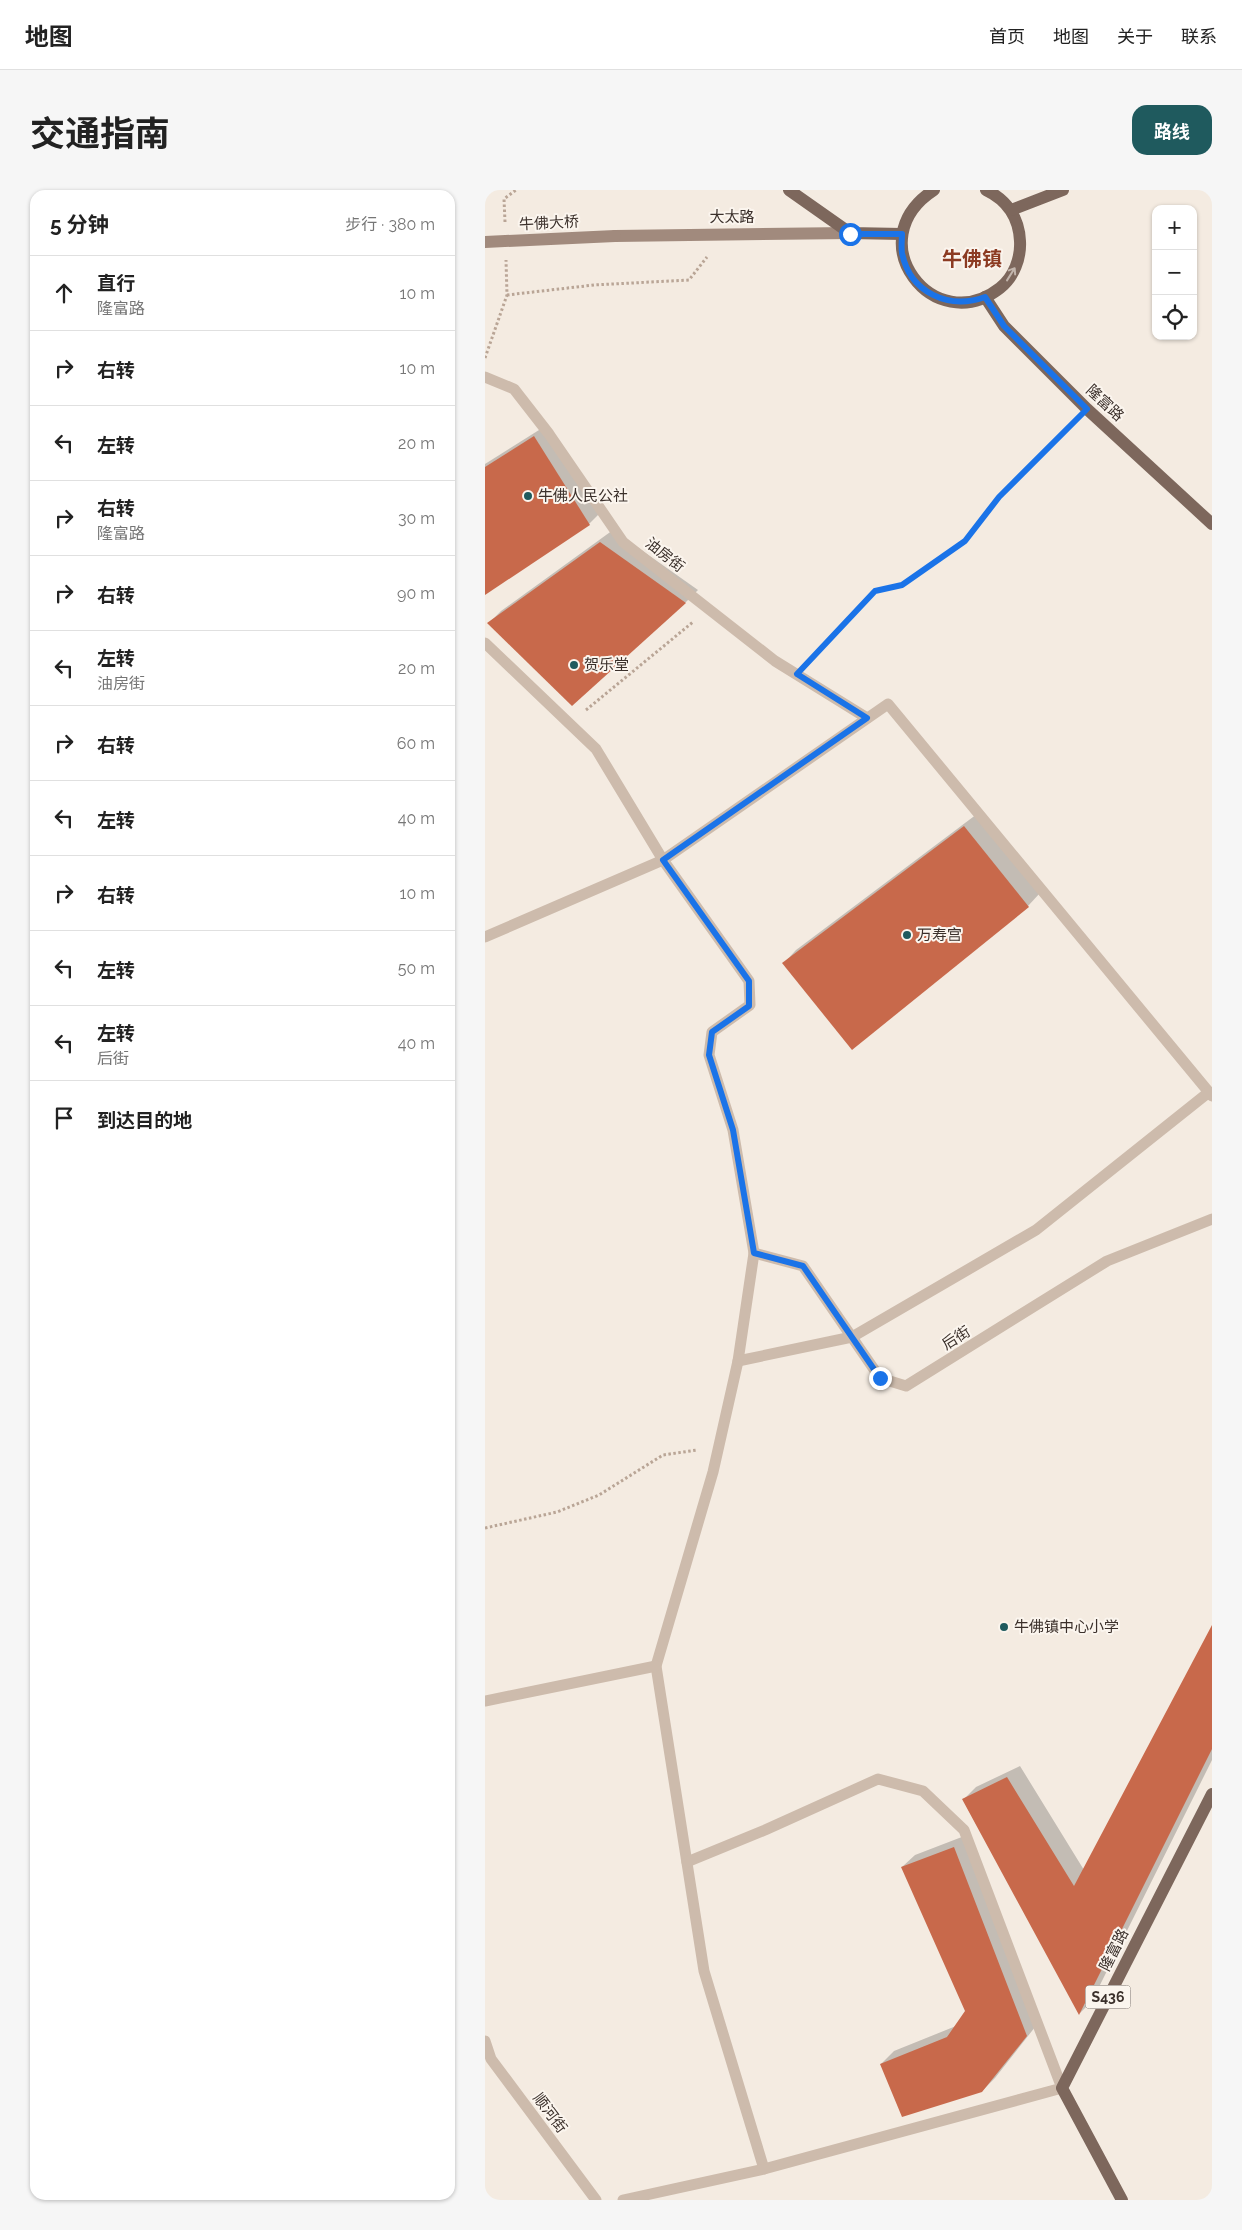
<!DOCTYPE html>
<html lang="zh">
<meta charset="utf-8">
<style>
:root{--surface:#fff;--page:#f6f6f6;--text:#222;--muted:#767676;--line:#e0e0e0;--accent:#1f5a5e}
body{margin:0;font-family:Raleway,"Noto Sans SC",sans-serif;background:var(--page);color:var(--text)}
.controls{position:absolute;right:15px;top:15px;display:grid;overflow:hidden;border-radius:10px;box-shadow:0 1px 4px #0004}
.controls button{width:45px;height:45px;display:grid;place-items:center;padding:0;border:0;border-bottom:1px solid var(--line);background:var(--surface);color:var(--text);font:25px sans-serif}
.stop{position:absolute;width:15px;height:15px;margin:-11px;border:4px solid #1a73e8;border-radius:50%;background:#fff}
.stop.end{background:#1a73e8;border-color:#fff;box-shadow:0 1px 5px #0008}
.list{margin:0;padding:0;list-style:none}
h2{display:flex;justify-content:space-between;align-items:center;height:65px;margin:0;padding:0 20px;font-size:21px}
h2 small{font-size:16px;font-weight:400;color:var(--muted)}
.list li{display:grid;grid-template-columns:32px 1fr auto;gap:15px;align-items:center;box-sizing:border-box;height:75px;padding:0 20px;border-top:1px solid var(--line)}
.list b{display:block;font-size:19px;white-space:nowrap}
.list p{margin:0;font-size:16px;white-space:nowrap;color:var(--muted)}
.list em{font-size:16px;font-style:normal;color:var(--muted)}
.icon{flex:none;width:28px;height:28px;fill:none;stroke:currentColor;stroke-width:2;stroke-linecap:round;stroke-linejoin:round}
.map{position:relative;flex:none;width:727px;height:2010px;overflow:hidden;border-radius:15px}
header{display:flex;align-items:center;gap:30px;box-sizing:border-box;height:70px;padding:0 25px;background:var(--surface);border-bottom:1px solid var(--line)}
header strong{font-size:24px}
nav{display:flex;gap:28px;margin-inline-start:auto;font-size:18px}
.intro{display:flex;align-items:center;justify-content:space-between;box-sizing:border-box;height:120px;padding:0 30px}
h1{margin:0;font-size:35px}
.button{padding:12px 22px;border-radius:15px;background:var(--accent);color:#fff;font-size:18px;font-weight:700}
main{display:flex;gap:30px;padding:0 30px}
aside{flex:1;background:var(--surface);border-radius:15px;box-shadow:0 1px 4px #0004}
.map>svg:first-child{display:block}
</style>
<header>
<strong>地图</strong>
<nav><a>首页</a><a>地图</a><a>关于</a><a>联系</a></nav>
</header>
<div class="intro"><h1>交通指南</h1><a class="button">路线</a></div>
<main>
<aside>
<h2>5 分钟<small>步行 · 380 m</small></h2>
<ul class="list">
<li><svg class="icon" aria-label="ahead" viewBox="0 0 24 24"><path d="M12 20V5M6 11l6-6 6 6"/></svg><div><b>直行</b><p>隆富路</p></div><em>10 m</em></li>
<li><svg class="icon" aria-label="right" viewBox="0 0 24 24"><path d="M7 20v-9h11M14 6l5 5-5 5"/></svg><div><b>右转</b></div><em>10 m</em></li>
<li><svg class="icon" aria-label="left" viewBox="0 0 24 24"><path d="M17 20v-9H6M10 6l-5 5 5 5"/></svg><div><b>左转</b></div><em>20 m</em></li>
<li><svg class="icon" aria-label="right" viewBox="0 0 24 24"><path d="M7 20v-9h11M14 6l5 5-5 5"/></svg><div><b>右转</b><p>隆富路</p></div><em>30 m</em></li>
<li><svg class="icon" aria-label="right" viewBox="0 0 24 24"><path d="M7 20v-9h11M14 6l5 5-5 5"/></svg><div><b>右转</b></div><em>90 m</em></li>
<li><svg class="icon" aria-label="left" viewBox="0 0 24 24"><path d="M17 20v-9H6M10 6l-5 5 5 5"/></svg><div><b>左转</b><p>油房街</p></div><em>20 m</em></li>
<li><svg class="icon" aria-label="right" viewBox="0 0 24 24"><path d="M7 20v-9h11M14 6l5 5-5 5"/></svg><div><b>右转</b></div><em>60 m</em></li>
<li><svg class="icon" aria-label="left" viewBox="0 0 24 24"><path d="M17 20v-9H6M10 6l-5 5 5 5"/></svg><div><b>左转</b></div><em>40 m</em></li>
<li><svg class="icon" aria-label="right" viewBox="0 0 24 24"><path d="M7 20v-9h11M14 6l5 5-5 5"/></svg><div><b>右转</b></div><em>10 m</em></li>
<li><svg class="icon" aria-label="left" viewBox="0 0 24 24"><path d="M17 20v-9H6M10 6l-5 5 5 5"/></svg><div><b>左转</b></div><em>50 m</em></li>
<li><svg class="icon" aria-label="left" viewBox="0 0 24 24"><path d="M17 20v-9H6M10 6l-5 5 5 5"/></svg><div><b>左转</b><p>后街</p></div><em>40 m</em></li>
<li><svg class="icon" aria-label="arrive" viewBox="0 0 24 24"><path d="M6 21V4h12l-3 4 3 4H6"/></svg><div><b>到达目的地</b></div></li>
</ul>
</aside>
<div class="map">
<svg width="727" height="2010" viewBox="0 0 727 2010">
<rect width="100%" height="100%" fill="#f4ebe1"/>
<g fill="#0003">
<path d="M62,235L117,321L104,334L0,403V274Z"/>
<path d="M128,340L213,400L200,413L4,433L16,421Z"/>
<path d="M492,624L555,703L543,716L299,773L311,760Z"/>
<path d="M727,1438V1570L607,1811L595,1823L478,1610L491,1597L535,1576L599,1680Z"/>
<path d="M482,1645L554,1832L510,1888L497,1901L396,1874L409,1861L471,1836L482,1821L417,1677L430,1665Z"/>
</g>
<g fill="#c8694b">
<path d="M49,246L105,335L0,405V277Z"/>
<path d="M115,352L201,413L87,516L2,433Z"/>
<path d="M479,636L544,717L367,860L297,773Z"/>
<path d="M727,1435V1559L594,1825L477,1609L522,1587L589,1696Z"/>
<path d="M469,1657L542,1846L497,1902L417,1927L395,1874L462,1847L480,1821L416,1677Z"/>
</g>
<g fill="none" stroke-linecap="round" stroke-linejoin="round">
<g stroke="#b9a596" stroke-width="3" stroke-dasharray="2.5 2.5" stroke-linecap="butt">
<path d="M20,32L19,9L31,0"/>
<path d="M22,105L109,95L204,90L222,67"/>
<path d="M0,168L22,105L21,70"/>
<path d="M326,469L390,401L417,395L480,351L514,307L587,234"/>
<path d="M101,520L208,432"/>
<path d="M0,1338L72,1322L114,1305L178,1265L212,1260"/>
</g>
<g stroke="#cdbbac" stroke-width="11">
<path d="M0,187L29,199L64,244L138,352L290,471L382,528"/>
<path d="M0,453L111,559L178,670L264,791L265,815L227,842L224,865L248,940L269,1063L253,1171L228,1282L171,1476L219,1781L279,1979"/>
<path d="M0,747L178,670L403,514L727,906"/>
<path d="M269,1063L318,1076L395,1188L421,1196L622,1071L727,1029"/>
<path d="M253,1171L367,1147L551,1040L724,902"/>
<path d="M0,1511L171,1476"/>
<path d="M0,1851L6,1869L111,2010"/>
<path d="M138,2010L279,1979L577,1898L479,1640L438,1601L393,1589L280,1640L202,1672"/>
</g>
<path stroke="#a18a7d" stroke-width="12" d="M130,46L365,43"/>
<g stroke="#7d675c" stroke-width="12">
<path d="M304,0L365,43L417,44"/>
<path d="M449,0C372,50 449,150 515,98C529,87 536,68 535,51C534,28 522,10 501,0"/>
<path d="M526,20L578,0"/>
<path d="M500,107L519,136L602,219L727,334"/>
<path d="M637,2010L577,1898L727,1604"/>
</g>
<path stroke="#a18a7d" stroke-width="12" d="M0,52L130,46"/>
</g>
<defs><path id="oneway-shaft" d="M-6 0H5M1.5-3L5.5 0L1.5 3" fill="none" stroke-width="1.6" stroke-linecap="round" stroke-linejoin="round" transform="scale(1.25)"/></defs>
<use stroke="#c2b5ac" href="#oneway-shaft" transform="translate(526 84) rotate(-58)"/>
<g fill="none" stroke-linecap="round" stroke-linejoin="round">
<path stroke="#1a73e8" stroke-width="6" d="M365,44H417C417,50 416,57 417,63C425,103 464,120 500,107L519,136L602,219L514,307L480,351L417,395L390,401L312,484L382,528L178,670L264,791V816L227,842L224,865L248,940L269,1063L318,1076L395,1188"/>
</g>
<g fill="#1f5a5e" stroke="#fbf5ee" stroke-width="2">
<circle cx="43" cy="306" r="5"/>
<circle cx="89" cy="475" r="5"/>
<circle cx="422" cy="745" r="5"/>
<circle cx="519" cy="1437" r="5"/>
</g>
<g text-anchor="middle" stroke-width="4" stroke-linejoin="round" paint-order="stroke">
<rect fill="#fbf5ee" stroke="#756b66" stroke-width="1" x="600.5" y="1795.5" width="45" height="23" rx="4"/>
<g font-size="14" font-weight="bold" fill="#3b302b">
<text x="623" y="1812">S436</text>
</g>
<g font-size="15" fill="#3b302b" stroke="#fbf5ee">
<text x="247" y="32">大太路</text>
<text transform="translate(64 33) rotate(-3)" y="5">牛佛大桥</text>
<text transform="translate(620 213) rotate(43)" y="5">隆富路</text>
<text transform="translate(180 365) rotate(38)" y="5">油房街</text>
<text transform="translate(471 1148) rotate(-32)" y="5">后街</text>
<text transform="translate(629 1760) rotate(-63)" y="5">隆富路</text>
<text transform="translate(65 1923) rotate(53)" y="5">顺河街</text>
</g>
<g font-size="15" fill="#3b302b" stroke="#fbf5ee" text-anchor="start">
<text x="53" y="311">牛佛人民公社</text>
<text x="99" y="480">贺乐堂</text>
<text x="432" y="750">万寿宫</text>
<text x="529" y="1442">牛佛镇中心小学</text>
</g>
<g font-size="20" font-weight="bold" fill="#8c3b22" stroke="#fbf5ee">
<text x="487" y="76">牛佛镇</text>
</g>
</g>
</svg>
<div class="controls">
<button>+</button>
<button>−</button>
<button><svg class="icon" aria-label="locate" viewBox="0 0 24 24"><circle cx="12" cy="12" r="6"/><path d="M12 2v4M12 18v4M2 12h4M18 12h4"/></svg></button>
</div>
<div class="stop" style="left:365px;top:44px"></div>
<div class="stop end" style="left:395px;top:1188px"></div>
</div>
</main>
